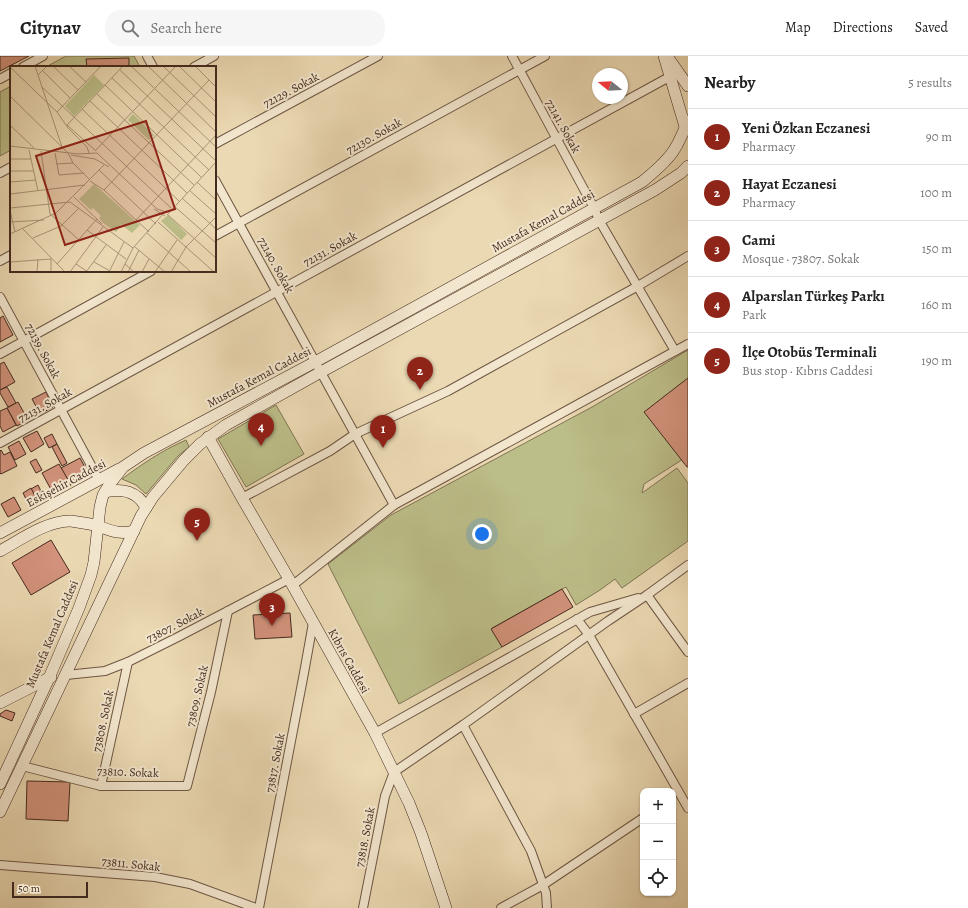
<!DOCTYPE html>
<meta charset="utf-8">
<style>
:root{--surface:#fff;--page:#f6f6f6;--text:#222;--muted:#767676;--line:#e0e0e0;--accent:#8f2418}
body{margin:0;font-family:Alegreya,serif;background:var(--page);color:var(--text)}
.controls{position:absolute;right:12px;bottom:12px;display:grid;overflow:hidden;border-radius:8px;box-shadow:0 1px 3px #0004}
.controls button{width:36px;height:36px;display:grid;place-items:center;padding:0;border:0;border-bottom:1px solid var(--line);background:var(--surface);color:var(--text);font:20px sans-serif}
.compass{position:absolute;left:592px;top:12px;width:36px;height:36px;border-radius:50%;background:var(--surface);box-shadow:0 1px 3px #0004;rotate:288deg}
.scale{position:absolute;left:12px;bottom:10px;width:76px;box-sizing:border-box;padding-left:4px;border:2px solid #452a1e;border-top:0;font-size:11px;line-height:14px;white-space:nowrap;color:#452a1e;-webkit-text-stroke:3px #f2e6ce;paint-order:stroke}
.you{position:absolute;left:482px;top:478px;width:14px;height:14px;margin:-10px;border:3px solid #fff;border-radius:50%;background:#1a73e8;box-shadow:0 0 0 6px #1a73e833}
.badge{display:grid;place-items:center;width:26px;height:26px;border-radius:50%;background:var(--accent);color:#fff;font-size:13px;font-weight:700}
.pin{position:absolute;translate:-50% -33px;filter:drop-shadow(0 1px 2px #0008)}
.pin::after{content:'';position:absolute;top:21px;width:14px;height:12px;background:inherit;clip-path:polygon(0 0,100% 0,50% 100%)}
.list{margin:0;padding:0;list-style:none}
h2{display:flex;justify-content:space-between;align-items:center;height:52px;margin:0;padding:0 16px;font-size:17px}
h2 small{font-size:13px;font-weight:400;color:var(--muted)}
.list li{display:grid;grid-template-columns:26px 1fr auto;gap:12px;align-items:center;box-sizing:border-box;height:56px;padding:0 16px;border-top:1px solid var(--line)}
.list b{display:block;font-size:15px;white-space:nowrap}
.list p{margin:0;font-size:13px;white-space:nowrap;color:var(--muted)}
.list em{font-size:13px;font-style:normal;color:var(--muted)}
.icon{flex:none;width:22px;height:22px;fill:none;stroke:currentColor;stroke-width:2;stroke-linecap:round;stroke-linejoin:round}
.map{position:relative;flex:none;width:688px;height:852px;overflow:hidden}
header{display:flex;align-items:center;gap:24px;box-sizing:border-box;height:56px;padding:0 20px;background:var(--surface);border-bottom:1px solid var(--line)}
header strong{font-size:19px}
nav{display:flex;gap:22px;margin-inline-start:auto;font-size:14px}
.search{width:280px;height:36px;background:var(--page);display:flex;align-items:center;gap:10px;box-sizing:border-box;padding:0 14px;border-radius:16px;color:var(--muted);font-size:15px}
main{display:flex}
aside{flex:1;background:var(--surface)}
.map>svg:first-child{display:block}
</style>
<header>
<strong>Citynav</strong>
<div class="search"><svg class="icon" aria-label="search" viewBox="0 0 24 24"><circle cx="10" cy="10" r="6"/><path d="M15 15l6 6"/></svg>Search here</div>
<nav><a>Map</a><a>Directions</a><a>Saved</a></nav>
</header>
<main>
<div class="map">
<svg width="688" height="852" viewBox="0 0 688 852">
<rect width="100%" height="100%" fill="#ebd9b3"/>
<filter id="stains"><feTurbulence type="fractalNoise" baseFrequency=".005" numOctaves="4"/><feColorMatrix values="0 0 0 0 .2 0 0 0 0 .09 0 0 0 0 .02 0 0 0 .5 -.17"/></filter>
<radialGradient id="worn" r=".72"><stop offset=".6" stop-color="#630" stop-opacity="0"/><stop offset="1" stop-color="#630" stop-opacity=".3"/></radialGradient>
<g fill="#bcbe89" stroke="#807454">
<path d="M66,0H134L140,11H46Z"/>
<path d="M11,30V94L0,100V36Z"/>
<path d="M688,294V400L644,428L642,437L677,412L688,427V485L622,532L615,523L600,534L576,549L566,531L492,572L502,591L399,648L328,508L391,459L592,351Z"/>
<path d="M276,349L304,398L246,431L218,383Z"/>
<path d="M186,384L189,391L178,400L146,438L136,429L122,423C142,408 163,394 186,384Z"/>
</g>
<g fill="#d2927b" stroke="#452a1e">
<path d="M0,0H29L0,15Z"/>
<path d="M129,2V11H87L86,3Z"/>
<path d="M3,260L13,279L0,286V262Z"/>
<path d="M4,306L15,326L0,334V308Z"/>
<path d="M688,322V411H687L644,356Z"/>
<path d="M7,331L16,347L8,351L0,337V334Z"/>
<path d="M46,336L53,351L40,358L32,343Z"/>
<path d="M18,346L28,364L17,370L7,352Z"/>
<path d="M7,352L16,369L3,376L0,370V355Z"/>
<path d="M37,375L44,388L31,396L23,382Z"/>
<path d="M52,378L57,388L49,392L44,382Z"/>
<path d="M19,385L26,398L15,404L8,391Z"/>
<path d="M57,388L67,407L62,410L52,391Z"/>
<path d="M1,394L4,399L10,396L17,410L1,418L0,417V395Z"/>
<path d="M80,402L89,419L70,429L61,412Z"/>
<path d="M36,403L42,414L36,417L30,406Z"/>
<path d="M59,408L71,429L54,439L42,417Z"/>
<path d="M38,429L44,441L37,444L31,433Z"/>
<path d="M31,432L37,444L29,449L23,437Z"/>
<path d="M14,441L21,454L8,461L1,448Z"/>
<path d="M51,484L70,516L31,539L12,507Z"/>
<path d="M562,533L573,551L502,591L491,573Z"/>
<path d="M290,557L292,581L255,583L253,559Z"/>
<path d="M6,654L15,657L12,665L0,660V658Z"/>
<path d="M27,725L70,726L68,765L26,763Z"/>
</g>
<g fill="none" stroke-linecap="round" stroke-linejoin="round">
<defs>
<g id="street">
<path d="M147,0L153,11"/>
<path d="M512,0L594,152L599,164L675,295"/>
<path d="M23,11L43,0"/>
<path d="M194,11L214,0"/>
<path d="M0,23L11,17"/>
<path d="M215,88L378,0"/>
<path d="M0,117L11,111"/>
<path d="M215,124L394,449"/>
<path d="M215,180L545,0"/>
<path d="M0,205L11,199"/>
<path d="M0,241L99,424"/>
<path d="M0,298L151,215"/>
<path d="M0,387L671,20"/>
<path d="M242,442L330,395L355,378L448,335L638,230L688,200"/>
<path d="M293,529L394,449L688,288"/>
<path d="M647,539L688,596"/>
<path d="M577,563L589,579L688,752"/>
<path d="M66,619L105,615L128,606L178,581L289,523"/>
<path d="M634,658L688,627"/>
<path d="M463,669L531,795L546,837L547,852"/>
<path d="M375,677L590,556L638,542"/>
<path d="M22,710L101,730H187L211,636L228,555"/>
<path d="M101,730L128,606"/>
<path d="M0,809L155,821L190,828L256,852"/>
<path d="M259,852L304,617L313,567"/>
<path d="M363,852L385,740L394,716L463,669L608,565L647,539L688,509"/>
<path d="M501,852L543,829L643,762"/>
</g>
<g id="secondary">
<path d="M664,0L686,74"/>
<path d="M669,3L688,30"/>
<path d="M208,381L242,442L289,523L375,677L409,747L421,777L446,852"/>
<path d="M105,436C122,432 138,435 146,452"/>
<path d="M0,477L119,413"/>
<path d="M0,495C20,484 48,464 71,465C78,466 92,468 98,470C112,475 120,479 134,475"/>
<path d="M0,647L51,621"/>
<path d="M0,728L49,622L79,552L91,519L94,506L100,451L103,439L109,429L123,411L144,397L315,306L642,126C653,117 664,108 672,97C679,88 683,76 688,65"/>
<path d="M0,756L141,460L153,441L184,404L200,388L226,369L321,316L655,134L681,117L688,110"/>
</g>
</defs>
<use href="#street" stroke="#6e5643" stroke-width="10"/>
<use href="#secondary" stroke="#452a1e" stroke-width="12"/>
<use href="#street" stroke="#f2e6ce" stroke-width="8"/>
<use href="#secondary" stroke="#f2e6ce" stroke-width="11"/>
</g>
<g text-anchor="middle" stroke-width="4" stroke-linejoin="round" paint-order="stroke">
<g font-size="12" fill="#452a1e" stroke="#f2e6ce">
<text transform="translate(291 34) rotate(-28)" y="4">72129. Sokak</text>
<text transform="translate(563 70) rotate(61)" y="4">72141. Sokak</text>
<text transform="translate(374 80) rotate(-29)" y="4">72130. Sokak</text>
<text transform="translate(543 165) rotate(-29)" y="4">Mustafa Kemal Caddesi</text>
<text transform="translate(330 193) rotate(-29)" y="4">72131. Sokak</text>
<text transform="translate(276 209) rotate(61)" y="4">72140. Sokak</text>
<text transform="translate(43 295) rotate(62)" y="4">72139. Sokak</text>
<text transform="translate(259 321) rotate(-28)" y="4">Mustafa Kemal Caddesi</text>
<text transform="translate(45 349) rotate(-29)" y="4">72131. Sokak</text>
<text transform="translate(66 427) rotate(-28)" y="4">Eskişehir Caddesi</text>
<text transform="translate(175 569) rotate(-27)" y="4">73807. Sokak</text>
<text transform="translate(52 578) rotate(-67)" y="4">Mustafa Kemal Caddesi</text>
<text transform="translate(349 605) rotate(61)" y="4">Kıbrıs Caddesi</text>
<text transform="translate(197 640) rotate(-77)" y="4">73809. Sokak</text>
<text transform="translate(103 665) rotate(-78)" y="4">73808. Sokak</text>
<text transform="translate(275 707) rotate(-79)" y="4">73817. Sokak</text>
<text transform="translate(128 716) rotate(2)" y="4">73810. Sokak</text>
<text transform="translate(365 781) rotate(-79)" y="4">73818. Sokak</text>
<text transform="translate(131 808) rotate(6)" y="4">73811. Sokak</text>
</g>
</g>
<g transform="translate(10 10)">
<rect width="206" height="206" fill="#ebd9b3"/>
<path d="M84,9L94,19L64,50L55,40ZM123,48L144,69L139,74L118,54ZM84,118L130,159L122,167L108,156L111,159L106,166L93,157L89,152L91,150L83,142L81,144L69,133ZM158,149L177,168L171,174L151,155Z" fill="#bcbe89"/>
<path fill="none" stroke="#a99377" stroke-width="1" d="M25,0L52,81M43,0L68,24M59,0L76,16M121,0L206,81M138,0L206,66M153,0L206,51M169,0L206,36M185,0L206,21M0,1L47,46L58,62L77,81L79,87M110,4L206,95M33,5L60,32M28,9L37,0M102,12L199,104M95,19L191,111M32,21L161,142M87,28L184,119M0,30L58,87L63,97L80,114M80,35L177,127M72,43L169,135M47,46L91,0M0,59L24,82M57,59L113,0M57,59L86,85M0,80L68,88L87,87L147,143L156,146M19,84L28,125M31,85L40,148L69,174M85,85L166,0M45,87L49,109L74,107M61,89L85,93L99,101M0,93H21M46,98L63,97M89,104L146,158M0,105H24M80,115L94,124L139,166M0,116L26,114M187,116L206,134M94,124L199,14M179,124L206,148M0,128L75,119M64,131L92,158M172,132L206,163M164,140L206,177M0,142L60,136L123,182M144,143L155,150M0,144L5,166M157,149L206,96M158,149L206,192M126,154L206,69M0,156L34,154M148,156L204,206M13,163L55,206M77,164L116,193M137,167L181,206M0,168L46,147L94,99M23,172L51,160L69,142M125,181L155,206M0,196L41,193M84,196L100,205M47,198L87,153M66,198L78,206M115,198L124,206M27,206L28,193M41,206V193M60,206L93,161M76,206L96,179M99,206L114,176M111,206L123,182L154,147M118,206L129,184M132,206L139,193M145,206L167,174M161,206L176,181L206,151"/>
<path fill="#8f2418" fill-opacity="0.15" stroke="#8f2418" stroke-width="2" d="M136,55L165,143L55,179L26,90Z"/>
<rect width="206" height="206" fill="none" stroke="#452a1e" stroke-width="2"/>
</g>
<rect width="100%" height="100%" filter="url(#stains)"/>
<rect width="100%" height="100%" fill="url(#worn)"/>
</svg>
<div class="controls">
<button>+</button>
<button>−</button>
<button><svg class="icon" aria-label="locate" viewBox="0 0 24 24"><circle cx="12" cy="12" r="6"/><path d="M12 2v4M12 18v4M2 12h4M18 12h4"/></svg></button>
</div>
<svg class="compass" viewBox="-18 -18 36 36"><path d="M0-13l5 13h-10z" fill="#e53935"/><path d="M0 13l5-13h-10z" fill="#767676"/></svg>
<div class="scale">50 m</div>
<div class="you"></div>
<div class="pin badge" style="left:383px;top:392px">1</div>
<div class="pin badge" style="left:420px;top:334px">2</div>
<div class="pin badge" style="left:272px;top:570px">3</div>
<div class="pin badge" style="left:261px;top:390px">4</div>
<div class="pin badge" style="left:197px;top:485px">5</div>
</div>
<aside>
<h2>Nearby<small>5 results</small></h2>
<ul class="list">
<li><span class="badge">1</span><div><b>Yeni Özkan Eczanesi</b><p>Pharmacy</p></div><em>90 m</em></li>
<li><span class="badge">2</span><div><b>Hayat Eczanesi</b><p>Pharmacy</p></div><em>100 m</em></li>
<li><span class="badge">3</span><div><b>Cami</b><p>Mosque · 73807. Sokak</p></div><em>150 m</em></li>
<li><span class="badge">4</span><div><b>Alparslan Türkeş Parkı</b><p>Park</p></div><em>160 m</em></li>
<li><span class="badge">5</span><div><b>İlçe Otobüs Terminali</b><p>Bus stop · Kıbrıs Caddesi</p></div><em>190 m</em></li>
</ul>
</aside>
</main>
